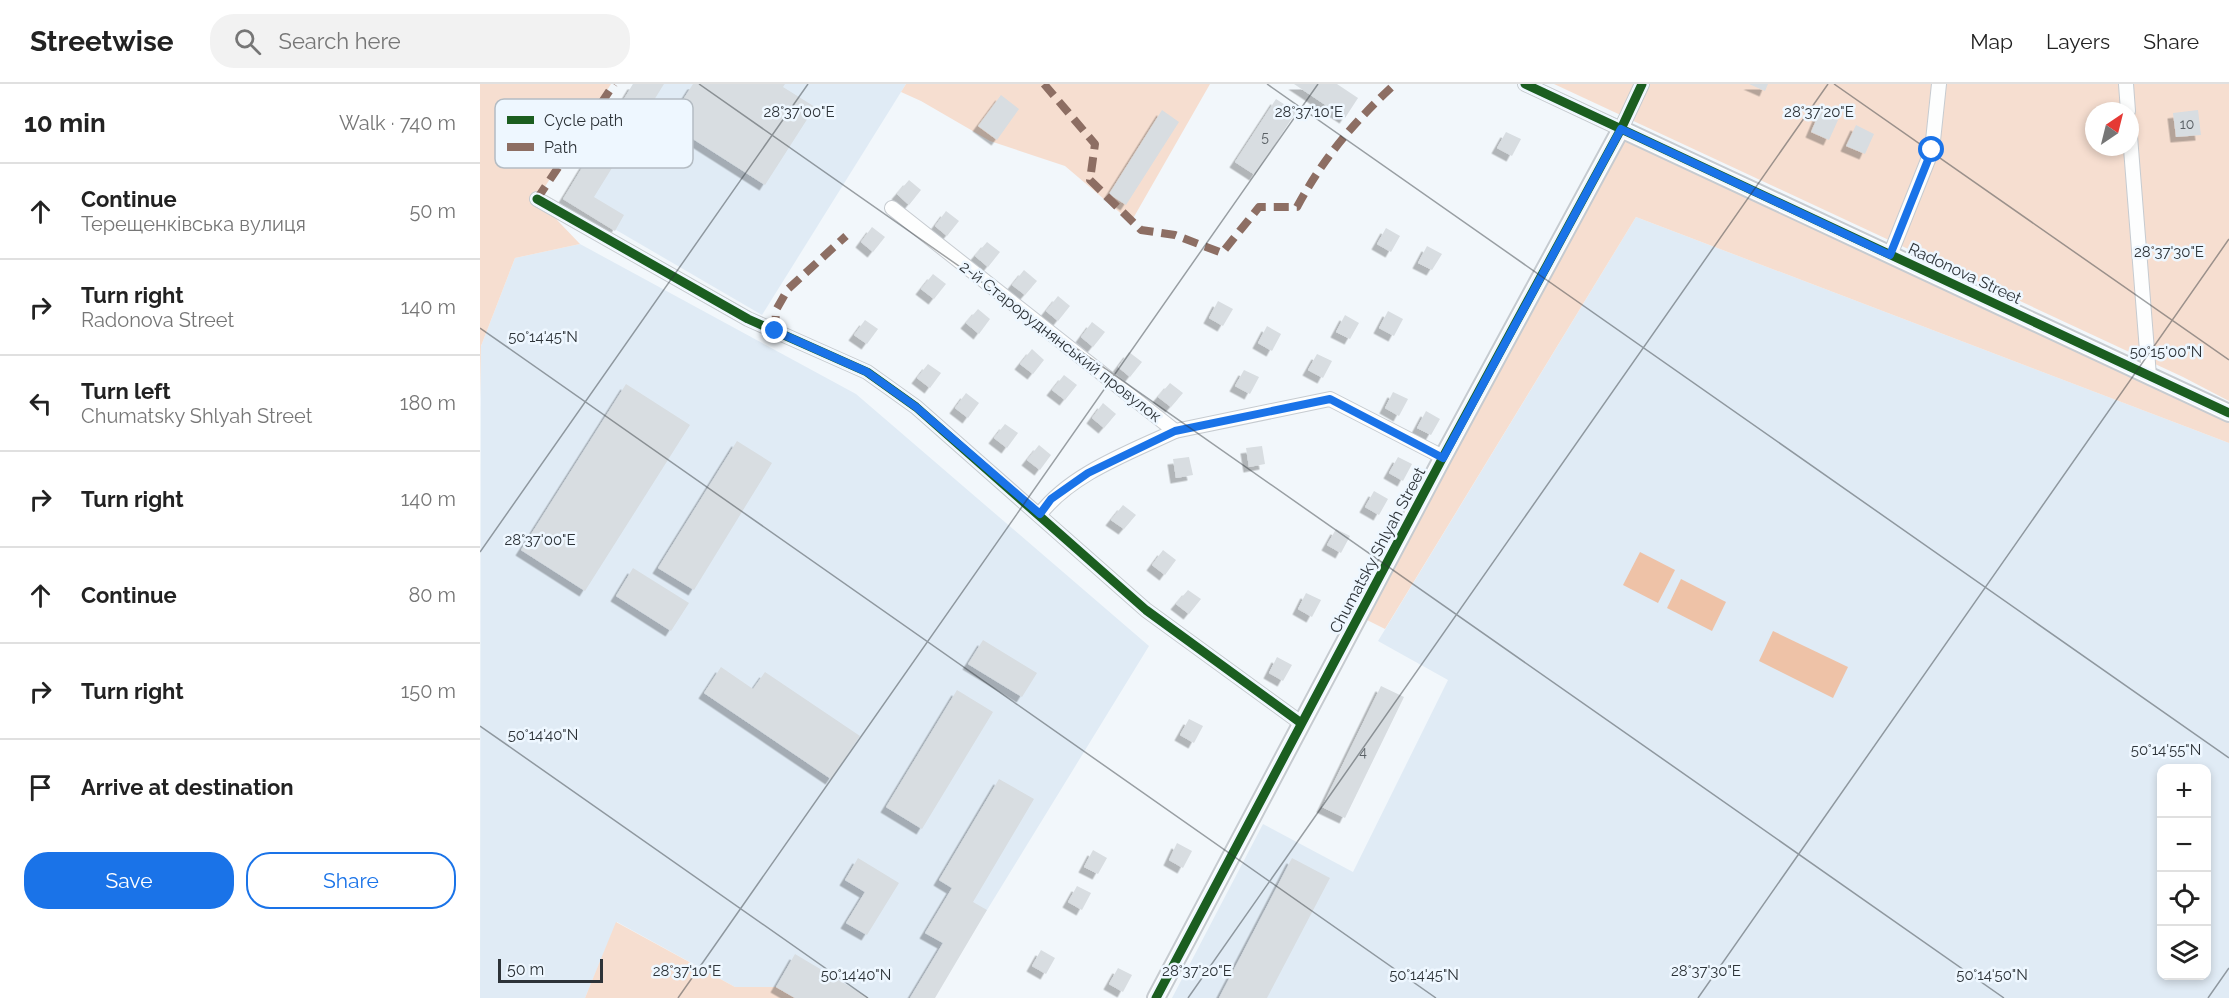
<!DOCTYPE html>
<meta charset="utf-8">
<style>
:root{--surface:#fff;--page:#f2f2f2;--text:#222;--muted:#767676;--line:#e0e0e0;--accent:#1a73e8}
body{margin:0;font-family:Raleway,sans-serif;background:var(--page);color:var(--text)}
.controls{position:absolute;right:18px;bottom:18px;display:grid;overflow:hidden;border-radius:12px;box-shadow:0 3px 9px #0003}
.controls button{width:54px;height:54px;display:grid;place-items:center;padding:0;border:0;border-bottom:2px solid var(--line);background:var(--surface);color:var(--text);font:30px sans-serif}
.compass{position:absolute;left:1605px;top:18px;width:54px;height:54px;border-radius:50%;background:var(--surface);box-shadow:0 3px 9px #0003;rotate:35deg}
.scale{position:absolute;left:18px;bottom:15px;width:105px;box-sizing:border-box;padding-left:6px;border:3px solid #2d3338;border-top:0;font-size:16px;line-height:21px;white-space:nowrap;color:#2d3338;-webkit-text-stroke:4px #eef7ff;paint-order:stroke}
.stop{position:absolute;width:18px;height:18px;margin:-14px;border:4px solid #1a73e8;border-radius:50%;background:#fff}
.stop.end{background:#1a73e8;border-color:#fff;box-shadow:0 2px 6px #0008}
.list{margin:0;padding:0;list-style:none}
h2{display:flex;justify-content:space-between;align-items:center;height:78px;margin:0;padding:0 24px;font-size:26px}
h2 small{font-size:20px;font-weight:400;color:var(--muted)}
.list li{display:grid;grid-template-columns:39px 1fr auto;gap:18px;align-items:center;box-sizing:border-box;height:96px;padding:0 24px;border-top:2px solid var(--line)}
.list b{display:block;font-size:22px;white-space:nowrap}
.list p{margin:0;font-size:20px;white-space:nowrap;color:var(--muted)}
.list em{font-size:20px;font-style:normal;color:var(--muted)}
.actions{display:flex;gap:12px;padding:18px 24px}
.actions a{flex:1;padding:14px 0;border:2px solid var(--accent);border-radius:24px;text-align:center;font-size:21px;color:var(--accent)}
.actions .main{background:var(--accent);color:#fff}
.icon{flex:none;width:33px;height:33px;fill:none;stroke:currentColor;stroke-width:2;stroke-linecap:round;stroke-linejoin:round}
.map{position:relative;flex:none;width:1749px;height:914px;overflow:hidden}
header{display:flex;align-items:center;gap:36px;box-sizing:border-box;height:84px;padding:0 30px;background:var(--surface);border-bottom:2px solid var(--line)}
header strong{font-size:28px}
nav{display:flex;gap:33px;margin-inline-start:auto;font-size:21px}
.search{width:420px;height:54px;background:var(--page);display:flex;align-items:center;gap:15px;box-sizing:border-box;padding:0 21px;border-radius:24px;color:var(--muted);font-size:22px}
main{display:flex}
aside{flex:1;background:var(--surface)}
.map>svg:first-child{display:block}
</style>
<header>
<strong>Streetwise</strong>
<div class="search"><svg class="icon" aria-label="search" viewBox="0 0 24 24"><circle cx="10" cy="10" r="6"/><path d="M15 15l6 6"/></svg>Search here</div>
<nav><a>Map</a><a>Layers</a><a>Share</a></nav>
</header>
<main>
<aside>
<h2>10 min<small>Walk · 740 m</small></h2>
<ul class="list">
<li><svg class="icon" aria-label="ahead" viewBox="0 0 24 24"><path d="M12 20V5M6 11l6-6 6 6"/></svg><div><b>Continue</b><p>Терещенківська вулиця</p></div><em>50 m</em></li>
<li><svg class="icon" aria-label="right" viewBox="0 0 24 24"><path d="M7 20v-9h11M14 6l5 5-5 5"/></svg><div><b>Turn right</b><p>Radonova Street</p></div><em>140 m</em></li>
<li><svg class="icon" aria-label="left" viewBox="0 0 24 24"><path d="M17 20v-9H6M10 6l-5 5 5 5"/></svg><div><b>Turn left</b><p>Chumatsky Shlyah Street</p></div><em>180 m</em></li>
<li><svg class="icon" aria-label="right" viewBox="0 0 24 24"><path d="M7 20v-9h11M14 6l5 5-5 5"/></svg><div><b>Turn right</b></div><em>140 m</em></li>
<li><svg class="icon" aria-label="ahead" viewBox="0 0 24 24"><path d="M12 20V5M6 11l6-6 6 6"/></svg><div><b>Continue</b></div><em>80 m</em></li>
<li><svg class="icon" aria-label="right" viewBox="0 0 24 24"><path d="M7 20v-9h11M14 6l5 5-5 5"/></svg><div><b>Turn right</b></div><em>150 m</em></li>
<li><svg class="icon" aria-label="arrive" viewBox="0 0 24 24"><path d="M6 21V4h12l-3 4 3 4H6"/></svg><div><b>Arrive at destination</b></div></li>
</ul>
<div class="actions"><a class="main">Save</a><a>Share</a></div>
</aside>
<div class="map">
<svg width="1749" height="914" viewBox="0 0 1749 914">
<defs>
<filter id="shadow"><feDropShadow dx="-5.5" dy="5.5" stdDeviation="0" flood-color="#0004"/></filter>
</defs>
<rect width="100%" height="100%" fill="#f2f7fb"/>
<g fill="#e0ebf5" fill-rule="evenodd">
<path d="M153,0H426L282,231L83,115Z"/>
<path d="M1156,133L1749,359V914H692L783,740L873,788L968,596L898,557ZM1682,684H1726V892H1682Z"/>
<path d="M100,160L376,310L669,562L507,826L487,851L452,914H315L296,903H255L137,838L105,914H0L1,262L35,174Z"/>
</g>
<g fill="#f6ded0" fill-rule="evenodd">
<path d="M0,0H131L57,115L100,160L35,174L1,262L0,315Z"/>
<path d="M426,0H730L651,138L585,82L510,57L441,17L421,8Z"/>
<path d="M1074,0H1749V317L1703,293ZM1614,27H1650V63H1614Z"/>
<path d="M1141,45L1749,329V359L1156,133L905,545L879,532Z"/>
<path d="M136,838L255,903H296L315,914H105Z"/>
</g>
<g fill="#eec2a7">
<path d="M1160,468L1195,486L1178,519L1143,501Z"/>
<path d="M1201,495L1246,518L1232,547L1187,524Z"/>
<path d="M1293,547L1368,583L1353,614L1279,577Z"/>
</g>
<g fill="#d8dde1" filter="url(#shadow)">
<path d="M153,0H184L114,113L144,131L135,147L83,115Z"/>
<path d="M213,0H305L303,3L335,23L285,101L188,39Z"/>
<path d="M814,0H857L878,14L865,34Z"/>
<path d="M1269,0H1288L1285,7Z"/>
<path d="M521,11L539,25L517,56L498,42Z"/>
<path d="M796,15L816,28L775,91L755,78Z"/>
<path d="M682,26L699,38L646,121L629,110Z"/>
<path d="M1718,26L1721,51L1696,53L1693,29Z"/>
<path d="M1340,27L1358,36L1349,56L1331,48Z"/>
<path d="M1376,41L1394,50L1385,70L1366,62Z"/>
<path d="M1026,48L1041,55L1032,72L1017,64Z"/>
<path d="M429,96L441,106L429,121L417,110Z"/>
<path d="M466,127L479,137L467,152L455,142Z"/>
<path d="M392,143L405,153L393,168L381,158Z"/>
<path d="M906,144L920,152L911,168L897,160Z"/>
<path d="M507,158L520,168L508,183L495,172Z"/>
<path d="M947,162L962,170L952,186L938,179Z"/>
<path d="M544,186L557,197L545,211L532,201Z"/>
<path d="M453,190L466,200L454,215L441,205Z"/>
<path d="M578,212L590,222L578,237L566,227Z"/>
<path d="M738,217L753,225L743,242L729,234Z"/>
<path d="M498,225L510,235L499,250L486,239Z"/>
<path d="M908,227L923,235L914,252L899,244Z"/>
<path d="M865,231L879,239L870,255L856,248Z"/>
<path d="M385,236L398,245L387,260L374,251Z"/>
<path d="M612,238L625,248L613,263L601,253Z"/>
<path d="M787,242L801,250L792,267L778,259Z"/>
<path d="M552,265L564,276L553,290L540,280Z"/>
<path d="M649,268L662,278L650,293L638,283Z"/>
<path d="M837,270L852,277L843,294L828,286Z"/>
<path d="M448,280L461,289L450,304L437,294Z"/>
<path d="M764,286L779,293L770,310L755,302Z"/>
<path d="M584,291L597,301L585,316L572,306Z"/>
<path d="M690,299L703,309L691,323L678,313Z"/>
<path d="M146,300L210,341L105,507L41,466Z"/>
<path d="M913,308L928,315L919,332L905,324Z"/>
<path d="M486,309L499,319L488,334L475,324Z"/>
<path d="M623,319L636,330L624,344L612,334Z"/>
<path d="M946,327L960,335L951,351L937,344Z"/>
<path d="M525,340L538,349L527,364L514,354Z"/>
<path d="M257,357L292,379L214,506L178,484Z"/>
<path d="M559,361L571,371L560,386L547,376Z"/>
<path d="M782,362L785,380L769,383L766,364Z"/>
<path d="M709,373L713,391L696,394L693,375Z"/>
<path d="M918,373L932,380L923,397L909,389Z"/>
<path d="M894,407L908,415L899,431L885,423Z"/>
<path d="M643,421L656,431L644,445L631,436Z"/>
<path d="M856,445L870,452L861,469L847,461Z"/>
<path d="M683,466L696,476L685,491L672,481Z"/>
<path d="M153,484L209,519L191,547L136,512Z"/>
<path d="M708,506L721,515L709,530L696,520Z"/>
<path d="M826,509L841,516L832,533L818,525Z"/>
<path d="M503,556L557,589L542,613L488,580Z"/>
<path d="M797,573L812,581L803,597L789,589Z"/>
<path d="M241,583L273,605L285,588L380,652L351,695L224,609Z"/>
<path d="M901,602L924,613L865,734L842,723Z"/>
<path d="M477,606L513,628L442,745L406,723Z"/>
<path d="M709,635L723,642L714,659L700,651Z"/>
<path d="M519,695L554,715L493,818L507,826L455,914H430L463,859L445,849L472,804L459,796Z"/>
<path d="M697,759L712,767L703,784L689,776Z"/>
<path d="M613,766L627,774L618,790L604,783Z"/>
<path d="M378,774L419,799L387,851L366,839L385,808L365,796Z"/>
<path d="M812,774L850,794L787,914H739Z"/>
<path d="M597,802L611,809L602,826L588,818Z"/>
<path d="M561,866L575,874L566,890L552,882Z"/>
<path d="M315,870L389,914H315L296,903Z"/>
<path d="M638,884L652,891L643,908L629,900Z"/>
</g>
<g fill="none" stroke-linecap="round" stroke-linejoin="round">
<defs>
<g id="minor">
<path d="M1045,0L1141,45L1162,0"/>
<path d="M1646,0L1648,27"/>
<path d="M1650,52L1669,292"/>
<path d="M57,115L268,235L387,288L436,323L666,526L821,639"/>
<path d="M412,124L695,347L850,315L963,373"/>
<path d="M1410,171L1452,66L1459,0"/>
<path d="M560,430C592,389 649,369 695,347"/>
</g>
<path id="tertiary" d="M676,914L963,373L1141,45L1749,329"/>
</defs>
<use href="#minor" stroke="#c6cbd0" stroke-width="16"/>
<use href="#tertiary" stroke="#c6cbd0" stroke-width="20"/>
<use href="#minor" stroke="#fdfefe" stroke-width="14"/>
<use href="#tertiary" stroke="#fdfefe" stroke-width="16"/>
<g stroke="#8d6e63" stroke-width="8" stroke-dasharray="15 8" stroke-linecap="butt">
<path d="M564,0L615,60L610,96L661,146L695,151L742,169L779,123H817C844,73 874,38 915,0"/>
<path d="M57,115L134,0"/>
<path d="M295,247L296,226L308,205L366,152"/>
</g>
<defs>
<g id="cycleway">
<path d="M1045,0L1749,329"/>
<path d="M57,115L268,235L387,288L436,323L666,526L821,639"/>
<path d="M676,914L963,373L1141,45L1162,0"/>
</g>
</defs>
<use href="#cycleway" stroke="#eef7ff" stroke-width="13"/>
<use href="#cycleway" stroke="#1b5e20" stroke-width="9"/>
</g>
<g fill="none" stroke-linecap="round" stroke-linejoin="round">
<path stroke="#1a73e8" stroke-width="8" d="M295,247L387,288L436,323L560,430L571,415L608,389L695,347L850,315L963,374L1141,45L1410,171L1452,66"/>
</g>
<path fill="none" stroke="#2d3338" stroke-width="1.5" stroke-opacity="0.45" d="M219,0L1524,914M787,0L1749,674M1354,0L1749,276M0,244L956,914M0,468L328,0M0,642L388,914M198,914L838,0M708,914L1348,0M1218,914L1749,155M1728,914L1749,884"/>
<g text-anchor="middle" stroke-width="5" stroke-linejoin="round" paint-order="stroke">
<g font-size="14" fill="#5a6065">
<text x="1707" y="45">10</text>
<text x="785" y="58">5</text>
<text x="883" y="673">4</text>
</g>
<g font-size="16" fill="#2d3338" stroke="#eef7ff">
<text transform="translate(1485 189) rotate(25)" y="6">Radonova Street</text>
<text transform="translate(581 257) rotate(38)" y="6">2-й Староруднянський провулок</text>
<text transform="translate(897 466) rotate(-62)" y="6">Chumatsky Shlyah Street</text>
</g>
</g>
<rect x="15" y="15" width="198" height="69" rx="9" fill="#eef7ff" stroke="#b4bcc3" stroke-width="1.5"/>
<rect x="27" y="32" width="27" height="8" fill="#1b5e20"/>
<rect x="27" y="59" width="27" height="8" fill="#8d6e63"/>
<g font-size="16" fill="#2d3338">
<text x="64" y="42">Cycle path</text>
<text x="64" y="69">Path</text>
</g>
<g font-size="15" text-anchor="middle" fill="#2d3338" stroke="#eef7ff" stroke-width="5" stroke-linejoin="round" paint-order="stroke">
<text x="319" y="33">28°37'00"E</text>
<text x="829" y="33">28°37'10"E</text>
<text x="1339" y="33">28°37'20"E</text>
<text x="1689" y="173">28°37'30"E</text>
<text x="63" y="258">50°14'45"N</text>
<text x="1686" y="273">50°15'00"N</text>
<text x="60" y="461">28°37'00"E</text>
<text x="63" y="656">50°14'40"N</text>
<text x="1686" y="671">50°14'55"N</text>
<text x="207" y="892">28°37'10"E</text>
<text x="717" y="892">28°37'20"E</text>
<text x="1226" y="892">28°37'30"E</text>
<text x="376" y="896">50°14'40"N</text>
<text x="944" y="896">50°14'45"N</text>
<text x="1512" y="896">50°14'50"N</text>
</g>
</svg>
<div class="controls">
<button>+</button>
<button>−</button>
<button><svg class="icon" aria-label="locate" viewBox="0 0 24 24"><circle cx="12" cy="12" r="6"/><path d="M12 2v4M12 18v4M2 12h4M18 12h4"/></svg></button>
<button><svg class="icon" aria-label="layers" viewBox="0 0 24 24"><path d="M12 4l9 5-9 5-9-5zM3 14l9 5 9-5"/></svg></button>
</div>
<svg class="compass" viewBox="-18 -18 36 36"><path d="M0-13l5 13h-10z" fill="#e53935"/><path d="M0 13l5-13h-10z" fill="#767676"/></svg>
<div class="scale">50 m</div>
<div class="stop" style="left:1452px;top:66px"></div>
<div class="stop end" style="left:295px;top:247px"></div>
</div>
</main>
